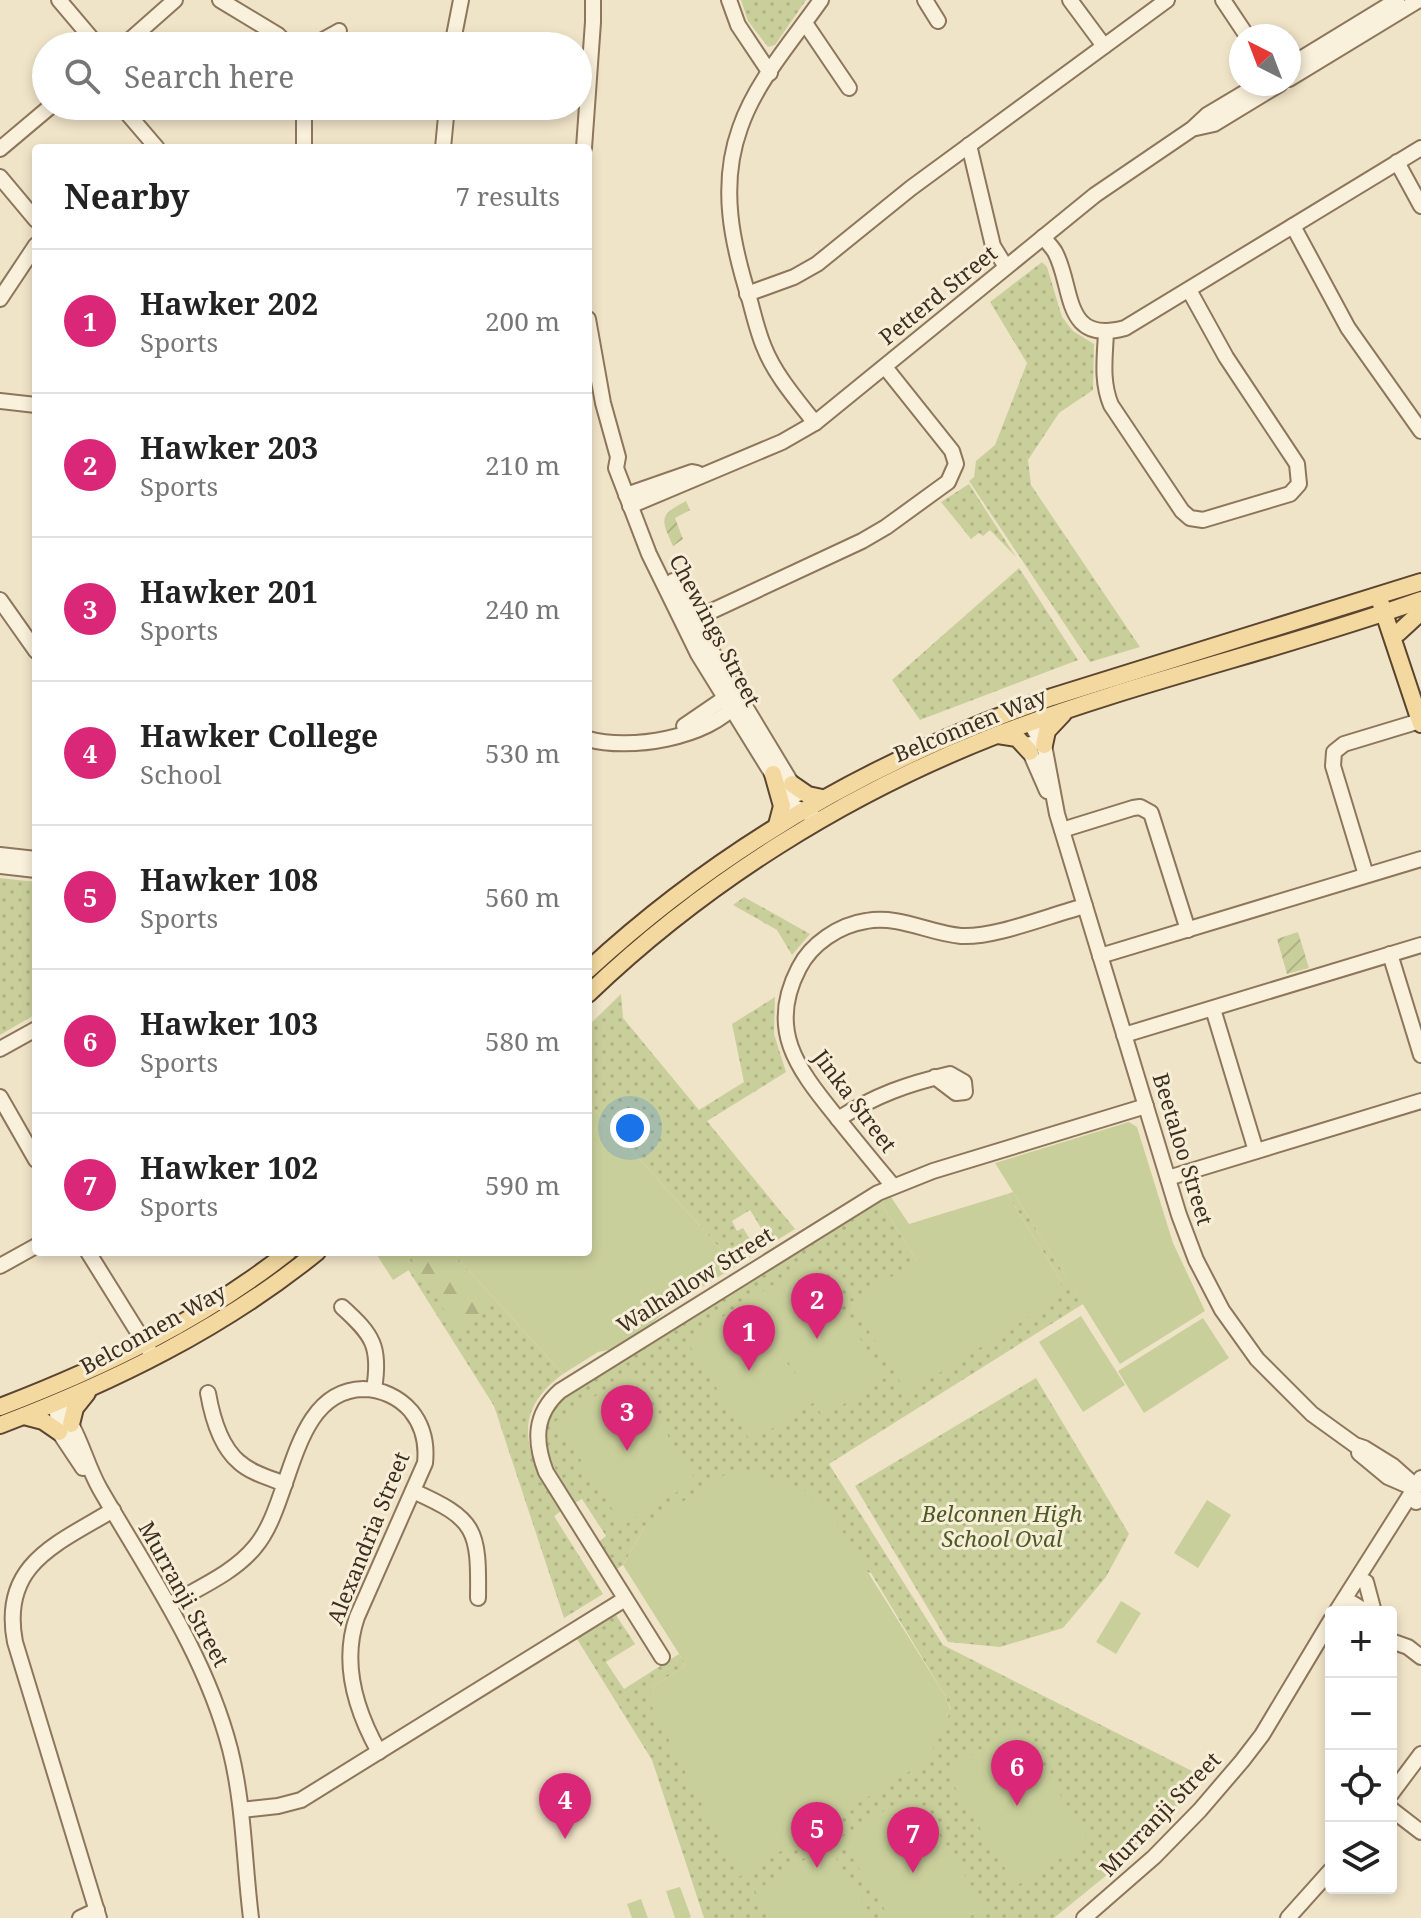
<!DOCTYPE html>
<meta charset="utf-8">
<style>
:root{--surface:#fff;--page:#f6f6f6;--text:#222;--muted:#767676;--line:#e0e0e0;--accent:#db2777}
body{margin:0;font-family:"Noto Serif",serif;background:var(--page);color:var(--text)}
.controls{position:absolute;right:24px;bottom:24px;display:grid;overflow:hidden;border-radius:8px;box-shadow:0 4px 12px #0003}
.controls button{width:72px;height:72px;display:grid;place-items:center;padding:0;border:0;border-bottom:2px solid var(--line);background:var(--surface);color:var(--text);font:40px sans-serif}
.compass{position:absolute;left:1229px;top:24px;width:72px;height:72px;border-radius:50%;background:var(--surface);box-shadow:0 4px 12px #0003;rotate:318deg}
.you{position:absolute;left:630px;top:1128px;width:28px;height:28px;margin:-20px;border:6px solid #fff;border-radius:50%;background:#1a73e8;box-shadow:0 0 0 12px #1a73e833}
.badge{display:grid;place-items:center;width:52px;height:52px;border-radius:50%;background:var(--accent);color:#fff;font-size:26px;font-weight:700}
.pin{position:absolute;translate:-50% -66px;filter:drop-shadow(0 2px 4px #0008)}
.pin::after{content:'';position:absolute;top:42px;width:28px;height:24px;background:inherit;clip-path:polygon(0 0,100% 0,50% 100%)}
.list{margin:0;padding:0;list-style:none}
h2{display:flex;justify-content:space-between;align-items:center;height:104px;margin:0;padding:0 32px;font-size:34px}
h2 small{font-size:26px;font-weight:400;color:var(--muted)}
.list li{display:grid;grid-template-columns:52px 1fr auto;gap:24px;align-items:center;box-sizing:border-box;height:144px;padding:0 32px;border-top:2px solid var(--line)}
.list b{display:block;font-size:30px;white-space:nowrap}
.list p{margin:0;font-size:26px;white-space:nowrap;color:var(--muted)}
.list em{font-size:26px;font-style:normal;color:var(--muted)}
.icon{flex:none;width:44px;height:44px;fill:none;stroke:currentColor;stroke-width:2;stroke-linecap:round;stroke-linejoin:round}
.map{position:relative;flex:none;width:1421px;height:1918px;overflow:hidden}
.search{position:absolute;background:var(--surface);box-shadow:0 4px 12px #0003;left:32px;top:32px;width:560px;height:88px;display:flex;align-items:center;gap:20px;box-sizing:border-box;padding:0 28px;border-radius:44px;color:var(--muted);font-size:30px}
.panel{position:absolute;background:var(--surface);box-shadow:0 4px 12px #0003;left:32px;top:144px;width:560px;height:1112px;border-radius:8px}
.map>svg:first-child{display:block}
</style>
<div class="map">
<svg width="1421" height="1918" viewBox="0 0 1421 1918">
<defs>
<pattern id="grass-dots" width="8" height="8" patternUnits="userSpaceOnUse" patternTransform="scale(2)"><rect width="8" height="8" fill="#c9cf9b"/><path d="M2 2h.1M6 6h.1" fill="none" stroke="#aeb285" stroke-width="1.8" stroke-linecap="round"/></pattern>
<pattern id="forest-firs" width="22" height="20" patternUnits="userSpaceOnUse" patternTransform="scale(2)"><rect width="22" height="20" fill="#c9cf9b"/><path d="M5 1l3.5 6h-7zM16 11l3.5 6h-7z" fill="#aeb285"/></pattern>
<pattern id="garden-furrows" width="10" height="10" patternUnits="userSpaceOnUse" patternTransform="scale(2)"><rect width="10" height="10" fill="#c9cf9b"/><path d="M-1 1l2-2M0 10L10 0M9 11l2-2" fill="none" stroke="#aeb285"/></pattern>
</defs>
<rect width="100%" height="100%" fill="#f0e4c8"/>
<g fill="url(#grass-dots)">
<path d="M741,0H806L775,45L768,47L748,21Z"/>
<path d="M1042,262L1047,267L1062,317L1073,331L1094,344L1093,390L1059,413L1028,460L1031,485L1140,647L1090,662L969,481L974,477L976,461L995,445L1027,363L990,302Z"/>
<path d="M969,484L1016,557L990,530L983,536L979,533L971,539L941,502Z"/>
<path d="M1019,568L1078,660L920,720L892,680Z"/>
<path d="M0,878L36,882V1014L0,1035Z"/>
<path d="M744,897L810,934L792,955L777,930L733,905Z"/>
<path d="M621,994L623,1018L699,1110L744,1082L732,1024L775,997L774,1034L786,1072L707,1121L795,1229L771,1244L750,1210L732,1221L737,1231L743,1228L758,1252L736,1266L588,1102V1026Z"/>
<path d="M1013,1192L1083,1304L829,1464L943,1645L1204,1777L1158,1827L1108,1874L1054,1918H704L652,1760L577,1639L616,1615L635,1644L606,1662L624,1689L679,1654L686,1665L652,1687L951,1710L944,1694L871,1573L646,1525L623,1565L614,1571L597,1543L606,1536L582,1499L575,1503C552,1465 525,1429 570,1394L880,1202L917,1261L1062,1282L1007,1194Z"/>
<path d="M397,1252H452L563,1374C504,1417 531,1462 561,1511L554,1516L603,1594L564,1618L494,1406Z"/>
<path d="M1036,1378L1129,1534L1106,1577L1063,1628L1000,1647L948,1642L855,1486Z"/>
</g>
<path fill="url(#forest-firs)" d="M407,1252H447L491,1304L459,1333Z"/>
<g fill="url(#garden-furrows)">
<path d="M686,501L690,510L675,518L683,539L673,546C661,519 658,516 686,501Z"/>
<path d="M1298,932L1309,968L1287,974L1277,939Z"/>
</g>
<g fill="#c9cf9b">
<path d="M588,1102L736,1266L671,1306L646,1329L614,1349L598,1352L563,1374L452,1252H588Z"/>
<path d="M1129,1122L1137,1127L1173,1243L1205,1311L1120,1364L995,1163Z"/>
<path d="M1007,1194L1062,1282L1058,1299L907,1393L851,1302L917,1261L880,1202L891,1197L909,1224Z"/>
<path d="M375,1252H397L409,1270L393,1280Z"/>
<path d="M811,1261L885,1378L823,1417L749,1300Z"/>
<path d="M747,1301L813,1403L751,1442L686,1340Z"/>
<path d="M1081,1316L1125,1385L1083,1412L1039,1342Z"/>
<path d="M1203,1318L1229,1358L1144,1413L1118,1371Z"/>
<path d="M629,1375L696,1480L623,1526L556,1421Z"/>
<path d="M737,1467L803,1489L836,1521L944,1694L951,1711L928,1760L739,1877L648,1699L652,1687L686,1665L623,1565L646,1525Z"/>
<path d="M1207,1500L1231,1515L1198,1568L1174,1553Z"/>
<path d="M1121,1601L1141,1613L1116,1654L1096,1642Z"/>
<path d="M1018,1726L1089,1841L1016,1886L945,1771Z"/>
<path d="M913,1793L985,1907L968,1918H890L840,1838Z"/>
<path d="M828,1845L873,1918H772L755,1891Z"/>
<path d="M680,1887L691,1917L689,1918H675L666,1891Z"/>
<path d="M641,1899L648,1918H632L627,1904Z"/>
</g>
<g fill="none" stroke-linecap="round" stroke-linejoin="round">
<defs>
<g id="minor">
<path d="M59,0L98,46"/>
<path d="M220,0L278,35L289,46"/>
<path d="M729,0L738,25L770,73"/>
<path d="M925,0L938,21"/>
<path d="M1070,0L1104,46"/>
<path d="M1223,0L1247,36"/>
<path d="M805,23L849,88"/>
<path d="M123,46L175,0"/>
<path d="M312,46L339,31"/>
<path d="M452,46L461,0"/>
<path d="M1289,66L1397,0"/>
<path d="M1289,79L1419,0"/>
<path d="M121,106L157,148"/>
<path d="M304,106V148"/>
<path d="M1196,128L1214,124L1280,84"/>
<path d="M969,145L993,246L1006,267"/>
<path d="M443,148L447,106"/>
<path d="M584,148L593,22V0"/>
<path d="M0,149L51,106"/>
<path d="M1397,162L1421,206"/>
<path d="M0,177L36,220"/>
<path d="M1293,226L1348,328L1421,431"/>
<path d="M1043,237C1047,242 1052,247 1055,252C1074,287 1062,345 1125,328L1421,148"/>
<path d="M747,294L794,277L817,264L911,188L1167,0"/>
<path d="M0,299L36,245"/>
<path d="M588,319L603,403L618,457L616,468L649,554L698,654L792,806L812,815"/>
<path d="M1106,332C1105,357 1101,381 1111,405L1182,511L1190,518L1203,520L1290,494L1299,484L1297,464L1226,357L1189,290"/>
<path d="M0,401L36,405"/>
<path d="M815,423C797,400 775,375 764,347C758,333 754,316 750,301C732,244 719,186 740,128C756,81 793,40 821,0"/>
<path d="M626,495L692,472L697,473"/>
<path d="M630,506L782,442L815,423L1095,195L1192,129L1207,115L1259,84"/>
<path d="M673,581L693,620L798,794"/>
<path d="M0,600L36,651"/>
<path d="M684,624L862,541L886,527L948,482L956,464L952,451L885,367"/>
<path d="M1030,723L1044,745L1057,814L1179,1215L1196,1260L1222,1310L1257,1359L1312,1414L1355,1445L1364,1448L1393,1466L1411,1482L1416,1502"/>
<path d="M684,726L725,698L734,697"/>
<path d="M588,739C629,751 709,738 737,703"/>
<path d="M1030,744V752L1047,791"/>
<path d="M1062,830L1133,808L1140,807L1151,813L1188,930"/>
<path d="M0,855L36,859"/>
<path d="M0,866L36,870"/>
<path d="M1366,875L1333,766L1334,752L1344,744L1420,721"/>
<path d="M1390,954L1421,1055"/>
<path d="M1100,956L1421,859"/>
<path d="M1213,1009L1256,1151"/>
<path d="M1124,1035L1421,945"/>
<path d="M0,1049L36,1029"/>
<path d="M0,1097L36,1160"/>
<path d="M838,1119C876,1095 907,1084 950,1074L964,1082L965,1092L956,1093L935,1077"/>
<path d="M1168,1178L1421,1101"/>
<path d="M893,1186C874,1163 854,1139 835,1115C797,1068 767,1029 799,968C811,944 839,925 866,921C900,915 928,933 961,936C995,938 1050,915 1085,906"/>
<path d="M88,1252L149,1350"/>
<path d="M0,1266L36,1246"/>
<path d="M342,1307C373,1335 381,1347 374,1389"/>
<path d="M208,1393C212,1416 220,1446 239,1462C251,1473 270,1478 285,1484"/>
<path d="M56,1404C79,1427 84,1461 100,1489C149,1574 205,1653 230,1749C244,1804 244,1862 251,1918"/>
<path d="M56,1404L59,1432L83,1468"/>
<path d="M1359,1453L1388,1477L1411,1487"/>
<path d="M413,1491C476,1519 479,1529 478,1598"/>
<path d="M1366,1582L1374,1612"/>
<path d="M1343,1602L1352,1603L1367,1612"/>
<path d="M169,1605C198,1588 234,1573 255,1547C293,1503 290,1391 363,1389C381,1389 399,1397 411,1411C424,1427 427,1444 425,1463L357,1617C341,1663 356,1711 379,1752"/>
<path d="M1336,1612L1421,1478"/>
<path d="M1391,1641L1408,1647L1421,1657"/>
<path d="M662,1657L546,1472C534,1441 534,1414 560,1391L878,1193L933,1171L1146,1106"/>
<path d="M1391,1794L1421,1754"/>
<path d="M1391,1809L1421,1832"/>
<path d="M241,1810L278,1806L301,1800L625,1599"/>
<path d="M80,1918L97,1910"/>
<path d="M99,1918L15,1642C0,1564 57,1544 113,1510"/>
<path d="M1084,1918L1154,1857L1200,1810L1242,1761L1262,1735L1331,1620"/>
<path d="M1288,1918L1331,1870"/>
</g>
<g id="major">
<path d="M1381,604L1421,724"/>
<path d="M1398,633L1421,612"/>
<path d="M998,735L1017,738L1030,752"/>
<path d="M1044,745L1047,731L1063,714"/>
<path d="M773,774L782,806L777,825"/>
<path d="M792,784L808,795L822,798"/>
<path d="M588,970C722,846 879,757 1052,697L1421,582"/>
<path d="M588,994C705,882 844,795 994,736C1133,682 1281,650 1421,600"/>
<path d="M0,1407C102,1368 202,1320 288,1252"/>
<path d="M24,1416L43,1421L59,1432"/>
<path d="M71,1424L75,1408L87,1393"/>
<path d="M0,1425C113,1382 222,1329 317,1252"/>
</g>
</defs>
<use href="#minor" stroke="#8d765c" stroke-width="18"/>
<use href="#major" stroke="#5b4430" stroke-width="20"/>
<use href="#minor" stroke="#faf1dc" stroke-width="14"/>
<use href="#major" stroke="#f3d9a0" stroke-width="16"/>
</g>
<g text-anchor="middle" stroke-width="6" stroke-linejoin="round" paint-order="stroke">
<g font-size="22" fill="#3d2e20" stroke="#f7eed8">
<text transform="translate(938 295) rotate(-39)" y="8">Petterd Street</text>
<text transform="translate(715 630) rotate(62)" y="8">Chewings Street</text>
<text transform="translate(970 725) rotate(-22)" y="8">Belconnen Way</text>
<text transform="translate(855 1101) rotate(53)" y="8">Jinka Street</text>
<text transform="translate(1183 1149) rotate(73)" y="8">Beetaloo Street</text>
<text transform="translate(695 1280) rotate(-32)" y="8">Walhallow Street</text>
<text transform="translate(153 1329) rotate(-29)" y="8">Belconnen Way</text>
<text transform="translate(368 1538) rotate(-68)" y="8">Alexandria Street</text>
<text transform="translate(184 1594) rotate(61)" y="8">Murranji Street</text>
<text transform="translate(1160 1814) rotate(-46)" y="8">Murranji Street</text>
</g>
<g font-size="22" font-style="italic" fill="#4d5a26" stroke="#f7eed8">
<text x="1002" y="1522">Belconnen High<tspan x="1002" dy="25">School Oval</tspan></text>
</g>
</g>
</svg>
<div class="controls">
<button>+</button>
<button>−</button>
<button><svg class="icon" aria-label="locate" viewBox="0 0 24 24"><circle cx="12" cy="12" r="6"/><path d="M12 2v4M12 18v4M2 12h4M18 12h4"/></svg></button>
<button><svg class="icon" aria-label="layers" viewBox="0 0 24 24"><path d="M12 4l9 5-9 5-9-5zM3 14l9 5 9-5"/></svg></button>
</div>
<svg class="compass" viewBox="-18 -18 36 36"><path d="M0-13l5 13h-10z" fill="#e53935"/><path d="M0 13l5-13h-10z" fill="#767676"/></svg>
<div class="you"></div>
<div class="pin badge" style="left:749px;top:1371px">1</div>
<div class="pin badge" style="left:817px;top:1339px">2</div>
<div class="pin badge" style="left:627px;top:1451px">3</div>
<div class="pin badge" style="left:565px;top:1839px">4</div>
<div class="pin badge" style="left:817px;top:1868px">5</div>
<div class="pin badge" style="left:1017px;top:1806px">6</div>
<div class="pin badge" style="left:913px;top:1873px">7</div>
<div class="search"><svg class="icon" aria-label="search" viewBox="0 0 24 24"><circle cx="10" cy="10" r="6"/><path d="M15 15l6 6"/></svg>Search here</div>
<section class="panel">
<h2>Nearby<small>7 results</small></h2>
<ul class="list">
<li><span class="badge">1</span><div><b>Hawker 202</b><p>Sports</p></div><em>200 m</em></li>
<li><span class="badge">2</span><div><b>Hawker 203</b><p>Sports</p></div><em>210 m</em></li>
<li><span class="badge">3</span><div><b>Hawker 201</b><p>Sports</p></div><em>240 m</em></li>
<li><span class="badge">4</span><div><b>Hawker College</b><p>School</p></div><em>530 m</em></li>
<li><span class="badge">5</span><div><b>Hawker 108</b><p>Sports</p></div><em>560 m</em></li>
<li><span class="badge">6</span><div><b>Hawker 103</b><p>Sports</p></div><em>580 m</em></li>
<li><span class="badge">7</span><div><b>Hawker 102</b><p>Sports</p></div><em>590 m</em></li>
</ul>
</section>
</div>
